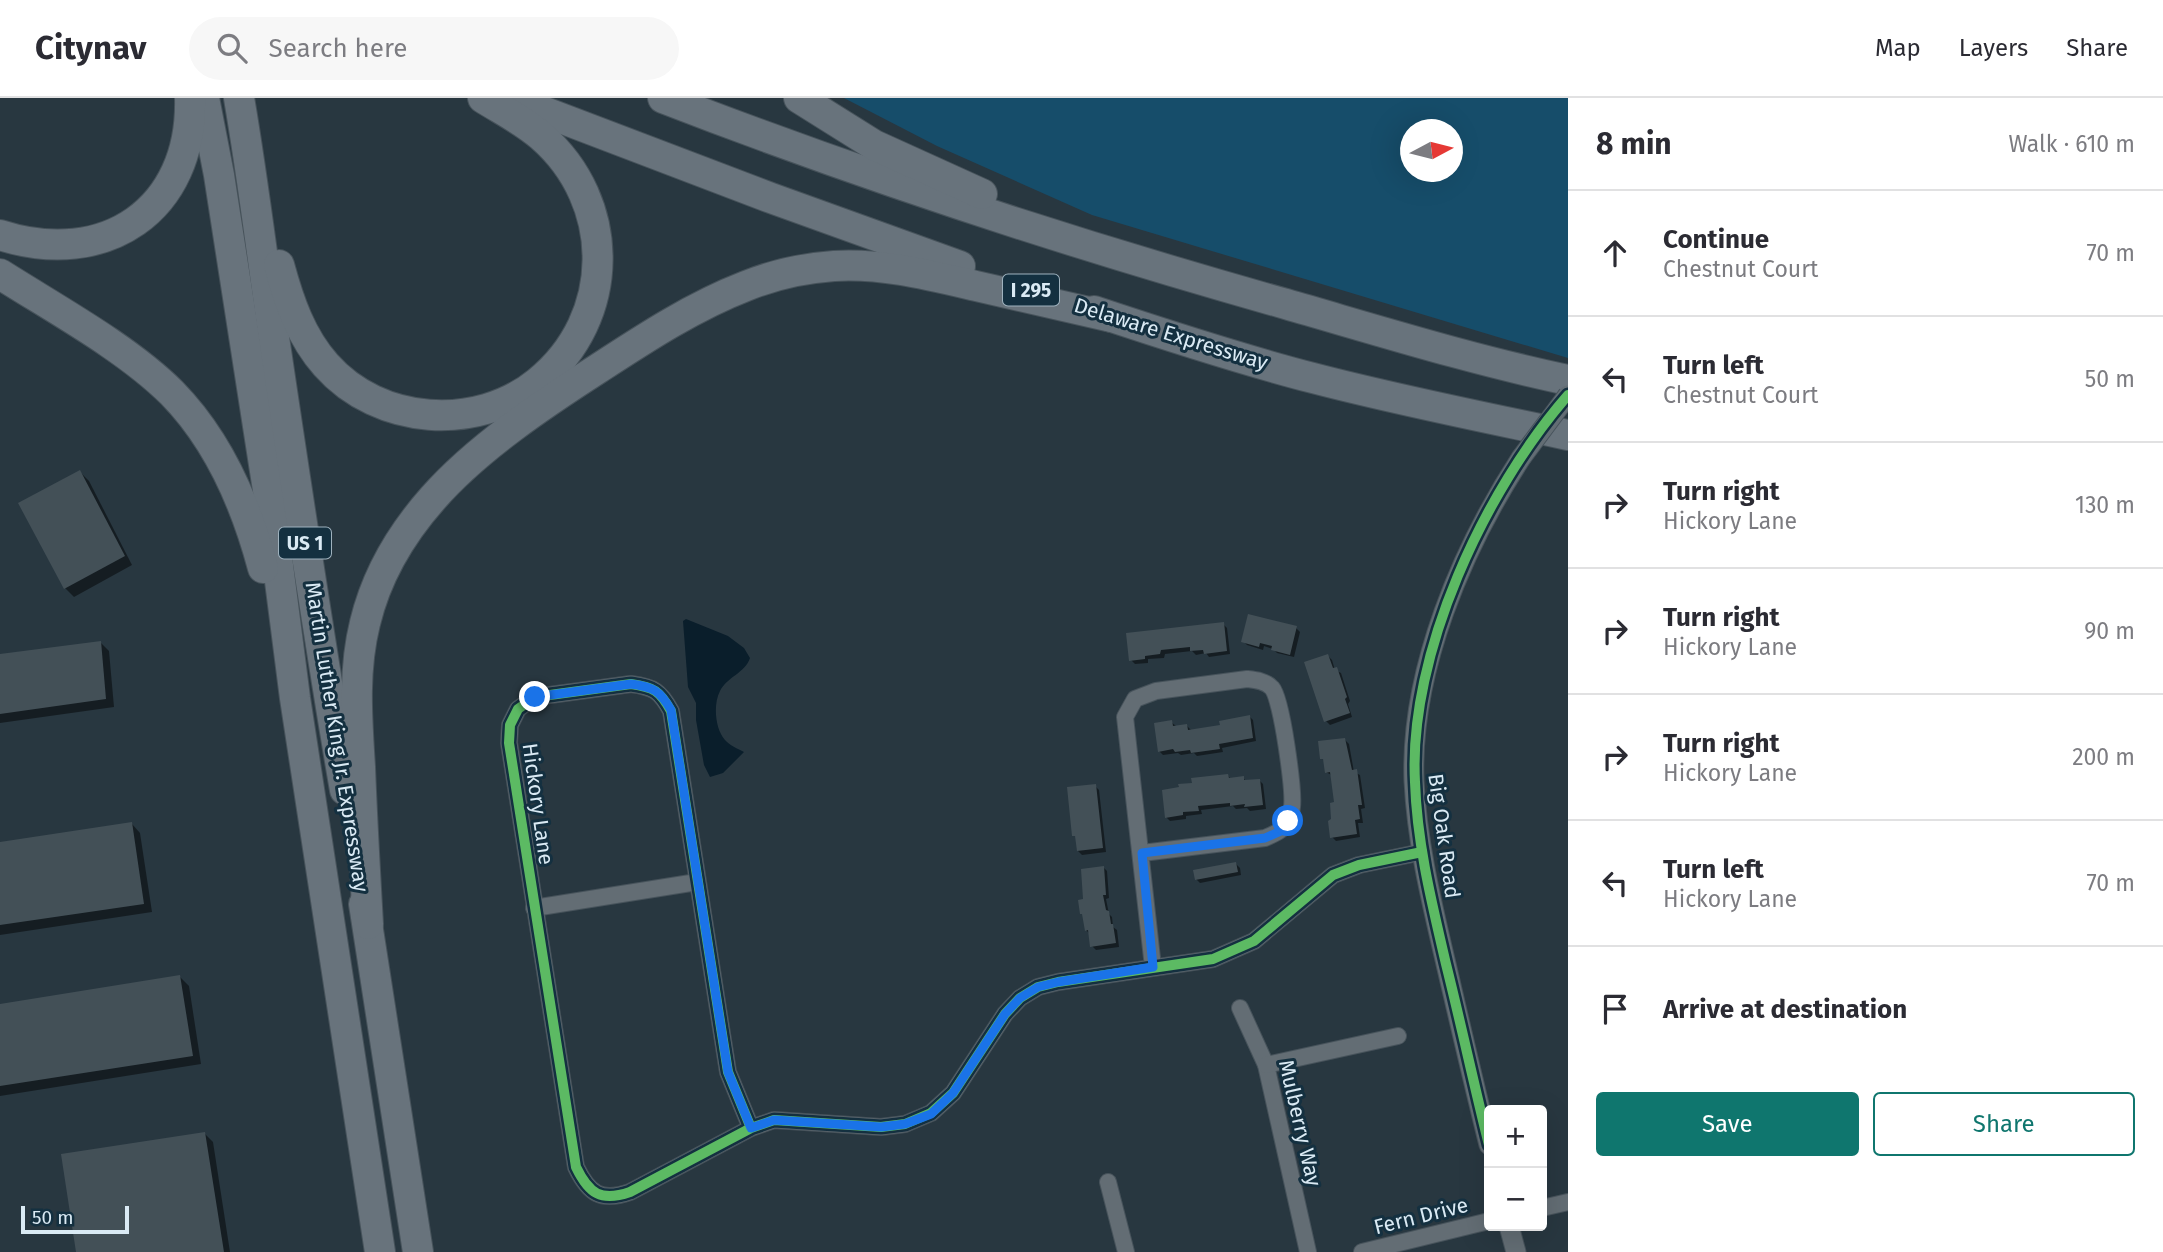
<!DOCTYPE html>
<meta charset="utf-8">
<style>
:root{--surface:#fff;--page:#f7f7f7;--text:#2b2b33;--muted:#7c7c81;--line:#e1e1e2;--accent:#0f766e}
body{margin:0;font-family:"Fira Sans",sans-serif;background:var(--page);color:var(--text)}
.controls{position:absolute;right:21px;bottom:21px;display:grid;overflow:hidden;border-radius:7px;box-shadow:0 7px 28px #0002}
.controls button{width:63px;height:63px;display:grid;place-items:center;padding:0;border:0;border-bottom:2px solid var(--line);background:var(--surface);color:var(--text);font:35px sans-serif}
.compass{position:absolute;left:1400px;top:21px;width:63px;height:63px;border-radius:50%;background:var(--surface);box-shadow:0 7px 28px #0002;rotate:83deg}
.scale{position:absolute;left:21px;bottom:18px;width:108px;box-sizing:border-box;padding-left:7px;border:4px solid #daeaf4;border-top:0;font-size:19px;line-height:24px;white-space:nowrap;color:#daeaf4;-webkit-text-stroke:5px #143040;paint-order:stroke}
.stop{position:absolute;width:21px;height:21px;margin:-16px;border:5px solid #1a73e8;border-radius:50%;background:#fff}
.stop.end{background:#1a73e8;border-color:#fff;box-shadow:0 2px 7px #0008}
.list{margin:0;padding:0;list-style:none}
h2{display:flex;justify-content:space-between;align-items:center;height:91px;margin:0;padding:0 28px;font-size:30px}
h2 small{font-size:23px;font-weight:400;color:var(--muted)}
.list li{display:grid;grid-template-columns:46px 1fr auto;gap:21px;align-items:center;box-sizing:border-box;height:126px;padding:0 28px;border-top:2px solid var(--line)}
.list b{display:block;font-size:26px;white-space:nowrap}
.list p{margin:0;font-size:23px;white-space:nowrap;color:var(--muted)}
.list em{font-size:23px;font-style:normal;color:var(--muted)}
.actions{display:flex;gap:14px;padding:21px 28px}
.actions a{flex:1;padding:16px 0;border:2px solid var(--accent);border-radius:7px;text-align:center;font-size:24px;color:var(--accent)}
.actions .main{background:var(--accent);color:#fff}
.icon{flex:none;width:38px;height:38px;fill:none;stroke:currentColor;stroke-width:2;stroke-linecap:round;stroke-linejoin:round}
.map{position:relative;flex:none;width:1568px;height:1154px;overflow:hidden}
header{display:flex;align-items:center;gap:42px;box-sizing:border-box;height:98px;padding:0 35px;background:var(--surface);border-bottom:2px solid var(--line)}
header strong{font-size:33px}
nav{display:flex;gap:38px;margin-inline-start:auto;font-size:24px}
.search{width:490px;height:63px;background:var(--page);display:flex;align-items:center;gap:18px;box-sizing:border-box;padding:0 24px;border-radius:38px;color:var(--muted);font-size:26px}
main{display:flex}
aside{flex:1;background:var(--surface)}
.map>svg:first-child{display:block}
</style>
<header>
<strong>Citynav</strong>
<div class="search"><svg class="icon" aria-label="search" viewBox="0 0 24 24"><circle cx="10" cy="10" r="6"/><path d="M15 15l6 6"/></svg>Search here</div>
<nav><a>Map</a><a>Layers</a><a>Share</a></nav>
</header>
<main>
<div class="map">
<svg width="1568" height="1154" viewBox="0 0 1568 1154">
<rect width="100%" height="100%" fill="#283740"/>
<path fill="#164d6a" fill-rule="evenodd" d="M844,0H1568V260L1092,117L937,48ZM1410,32H1452V74H1410Z"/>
<path fill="#0a1e2b" d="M686,521L728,538L744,550L750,560C745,575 727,579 720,593C713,606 715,631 725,642C729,647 738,651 744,654L723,675L710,679L704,667L696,622V605L688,589L683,523Z"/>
<g fill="#0007">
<path d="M80,374L89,383L132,467L74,499L65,490Z"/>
<path d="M1223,526L1227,530L1230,556L1209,559L1206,555L1196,557L1192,553L1165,556L1164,560L1148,561V565L1135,566L1131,562Z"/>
<path d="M1296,530L1300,534L1294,559L1277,555L1273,551L1264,548L1263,552L1247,547L1243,543Z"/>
<path d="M100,544L109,553L114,609L0,625V558Z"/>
<path d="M1328,558L1332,562L1335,572L1341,575L1350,603L1348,606L1352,619L1330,627L1326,623Z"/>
<path d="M1249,618L1253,622L1256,643L1222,650L1223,654L1197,658L1194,655L1181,657L1178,655L1163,657L1159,653L1171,624L1176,628H1187L1191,632L1222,629Z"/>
<path d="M1345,642L1349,646L1354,674L1360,677L1365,710L1361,711L1363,725H1358L1360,739L1336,743L1332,739L1336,706L1333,678L1326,674L1325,664L1322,660Z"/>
<path d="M1228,678L1231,681L1243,680L1247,684L1259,682L1263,686L1266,711L1250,713L1247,710L1236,711L1233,708L1201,712L1202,716L1186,718V721L1170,723L1166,719Z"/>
<path d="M1095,688L1099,692L1106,754L1082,757L1078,753L1077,740L1074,737Z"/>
<path d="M132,726L140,735L152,814L0,837V745Z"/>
<path d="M1236,766L1240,770L1241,777L1200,785L1196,781Z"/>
<path d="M1103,769L1107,773L1109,800L1106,801L1109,816L1112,819L1113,829L1117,832L1119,849L1096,852L1092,848L1090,836L1086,832L1084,803Z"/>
<path d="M180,879L189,888L201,966L0,998V908Z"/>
<path d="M204,1035L213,1044L230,1154H78Z"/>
</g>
<g fill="#435057">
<path d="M80,372L125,458L64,491L18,405Z"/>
<path d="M1248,516L1297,528L1290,557L1271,552L1272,548L1260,545L1259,549L1241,544Z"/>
<path d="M1224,524L1227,553L1204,556L1203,552L1190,553V549L1161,552L1160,556L1145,558V561L1129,563L1126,535Z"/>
<path d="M101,543L106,601L0,616V556Z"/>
<path d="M1328,556L1333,570L1337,569L1347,599L1345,601L1350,615L1324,624L1304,564Z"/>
<path d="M1250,617L1253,640L1219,646L1220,651L1191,655L1190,652L1175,654L1173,651L1158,654L1154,625L1172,622L1173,628L1187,626L1188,632L1220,627L1219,623Z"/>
<path d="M1345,640L1352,672L1357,671L1362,707H1358L1360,721L1355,722L1357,736L1330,740L1328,723L1331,721L1330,705L1334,704L1330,674L1325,675L1323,661H1320L1318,643Z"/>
<path d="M1228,676L1229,680L1244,678V682L1260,681L1263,707L1244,709L1245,706L1230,708V705L1198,708L1199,713L1183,714V717L1165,720L1162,692L1179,689L1178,686L1192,685L1191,680Z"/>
<path d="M1096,686L1103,750L1077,753L1075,738H1072L1067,689Z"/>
<path d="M132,724L144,806L0,827V744Z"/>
<path d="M1236,764L1238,774L1195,782L1193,772Z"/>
<path d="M1104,768L1106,797H1103L1106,812L1109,813L1111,826H1113L1116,845L1090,849L1088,832L1085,833L1082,816H1080L1078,802L1083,801L1081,771Z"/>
<path d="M180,877L193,958L0,988V906Z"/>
<path d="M205,1034L224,1154H76L61,1056Z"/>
</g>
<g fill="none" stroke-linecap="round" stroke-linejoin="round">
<defs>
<g id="minor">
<path d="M1142,755L1265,740C1277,735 1284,732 1289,720C1290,716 1292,713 1292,709C1294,693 1282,601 1272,590C1266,583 1256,582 1247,581L1156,593L1135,601L1125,619L1153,869"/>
<path d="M534,810L697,784"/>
<path d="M1240,910L1266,967L1308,1154"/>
<path d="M1266,967L1398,938"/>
<path d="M751,1030L728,974L671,613C660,593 654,589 631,586L535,599L518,611L510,627L509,645L576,1069C589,1096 601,1104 630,1094L751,1030L774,1022L881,1029L905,1026L931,1015L953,995L1005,916L1020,900L1038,889L1058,884L1213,861L1254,843L1333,777L1359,767L1422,754"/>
<path d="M1108,1084L1126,1154"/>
<path d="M1542,1110L1568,1104"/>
<path d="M1362,1154L1489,1123"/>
</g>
<g id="tertiary">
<path d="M1489,1047C1474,987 1460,926 1446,866C1432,806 1417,745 1414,683C1410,572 1462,451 1521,360"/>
<path d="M1509,1128L1516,1154"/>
</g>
<g id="motorway">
<path d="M204,0L219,77L270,405L295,600L380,1154"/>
<path d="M239,0C252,75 261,150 272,226C295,381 318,537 345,692"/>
<path d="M508,0L771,100L960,168"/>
<path d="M663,0C867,79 1076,147 1286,206C1380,233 1473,262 1568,282"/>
<path d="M799,0L874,47L982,96"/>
<path d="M0,137C105,171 193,112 190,0"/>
<path d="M279,167C289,204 301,239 326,267C379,327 477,334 538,284C617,220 617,104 541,38C524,23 502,12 483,0"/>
<path d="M0,176C55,211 127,250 172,295C219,343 246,406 263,470"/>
<path d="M1094,213C1166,237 1239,261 1313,280C1397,302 1483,319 1568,337"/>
<path d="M364,806L418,1154"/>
<path d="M368,826C365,774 362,721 360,669C357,621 353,573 365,525C376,479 401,436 433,400C477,350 543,306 599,270C645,240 694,208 746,188C773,177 804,170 834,168C882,165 929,177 976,188C1021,198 1066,209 1111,219"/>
</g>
</defs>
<use href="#minor" stroke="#47535b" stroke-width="18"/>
<use href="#tertiary" stroke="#47535b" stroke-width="21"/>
<use href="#motorway" stroke="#47535b" stroke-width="32"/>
<use href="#minor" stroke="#636d74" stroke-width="16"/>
<use href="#tertiary" stroke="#636d74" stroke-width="19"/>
<use href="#motorway" stroke="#68737c" stroke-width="30"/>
<defs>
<path id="tertiary-bridge" d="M1521,360L1568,297"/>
</defs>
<use href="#tertiary-bridge" stroke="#47535b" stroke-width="21" stroke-linecap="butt"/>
<use href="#tertiary-bridge" stroke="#636d74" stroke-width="19"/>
<defs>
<g id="cycleway">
<path d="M751,1030L728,974L671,613C660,593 654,589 631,586L535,599L518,611L510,627L509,645L576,1069C589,1096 601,1104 630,1094L751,1030L774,1022L881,1029L905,1026L931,1015L953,995L1005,916L1020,900L1038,889L1058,884L1213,861L1254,843L1333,777L1359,767L1422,754"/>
<path d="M1489,1047C1474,987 1461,926 1446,866C1432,806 1417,746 1415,684C1408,556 1485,392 1568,297"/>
</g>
</defs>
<use href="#cycleway" stroke="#143040" stroke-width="15"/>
<use href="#cycleway" stroke="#5cba63" stroke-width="10"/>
</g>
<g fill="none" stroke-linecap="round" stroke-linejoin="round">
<path stroke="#1a73e8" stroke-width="9" d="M535,599L631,586C654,589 660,593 671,612L728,974L751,1030L774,1022L881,1029L905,1026L931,1016L953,995L1005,916L1020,900L1038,889L1058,884L1153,869L1142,755L1265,740L1281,733L1288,723"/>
</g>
<g text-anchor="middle" stroke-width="6" stroke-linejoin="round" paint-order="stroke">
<g fill="#143040" stroke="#9fb2be" stroke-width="2">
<rect x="1003" y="176.5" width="56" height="31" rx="5"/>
<rect x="279" y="429.5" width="52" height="31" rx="5"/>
</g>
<g font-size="19" font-weight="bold" fill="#daeaf4">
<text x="1031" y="199">I 295</text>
<text x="305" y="452">US 1</text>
</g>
<g font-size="21" fill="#daeaf4" stroke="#143040">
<text transform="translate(1171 236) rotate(17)" y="7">Delaware Expressway</text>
<text transform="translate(337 639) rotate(81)" y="7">Martin Luther King Jr. Expressway</text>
<text transform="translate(538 706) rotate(82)" y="7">Hickory Lane</text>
<text transform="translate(1444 738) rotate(82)" y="7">Big Oak Road</text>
<text transform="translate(1300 1025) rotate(77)" y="7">Mulberry Way</text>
<text transform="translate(1421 1118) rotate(-14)" y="7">Fern Drive</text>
</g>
</g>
</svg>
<div class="controls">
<button>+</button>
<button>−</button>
</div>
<svg class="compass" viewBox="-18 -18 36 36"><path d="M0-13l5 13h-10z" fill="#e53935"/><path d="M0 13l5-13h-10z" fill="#7c7c81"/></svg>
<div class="scale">50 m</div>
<div class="stop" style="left:1288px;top:723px"></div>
<div class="stop end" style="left:535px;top:599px"></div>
</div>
<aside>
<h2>8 min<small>Walk · 610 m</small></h2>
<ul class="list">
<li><svg class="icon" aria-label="ahead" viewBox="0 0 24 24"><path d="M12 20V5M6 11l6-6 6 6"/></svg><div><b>Continue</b><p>Chestnut Court</p></div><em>70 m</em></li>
<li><svg class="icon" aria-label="left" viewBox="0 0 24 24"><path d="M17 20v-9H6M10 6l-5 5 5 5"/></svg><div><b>Turn left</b><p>Chestnut Court</p></div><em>50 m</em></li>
<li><svg class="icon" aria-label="right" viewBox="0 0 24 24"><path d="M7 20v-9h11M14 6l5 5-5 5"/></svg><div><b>Turn right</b><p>Hickory Lane</p></div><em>130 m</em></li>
<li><svg class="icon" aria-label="right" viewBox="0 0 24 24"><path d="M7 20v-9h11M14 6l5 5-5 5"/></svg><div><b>Turn right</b><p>Hickory Lane</p></div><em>90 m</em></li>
<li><svg class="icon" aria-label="right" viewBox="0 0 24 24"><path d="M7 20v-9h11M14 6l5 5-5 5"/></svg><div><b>Turn right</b><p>Hickory Lane</p></div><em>200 m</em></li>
<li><svg class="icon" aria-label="left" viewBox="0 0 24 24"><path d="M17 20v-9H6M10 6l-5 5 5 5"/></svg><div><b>Turn left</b><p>Hickory Lane</p></div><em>70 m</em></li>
<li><svg class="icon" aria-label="arrive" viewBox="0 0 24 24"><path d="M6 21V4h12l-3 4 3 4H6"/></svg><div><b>Arrive at destination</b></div></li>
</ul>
<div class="actions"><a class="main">Save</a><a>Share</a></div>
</aside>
</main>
